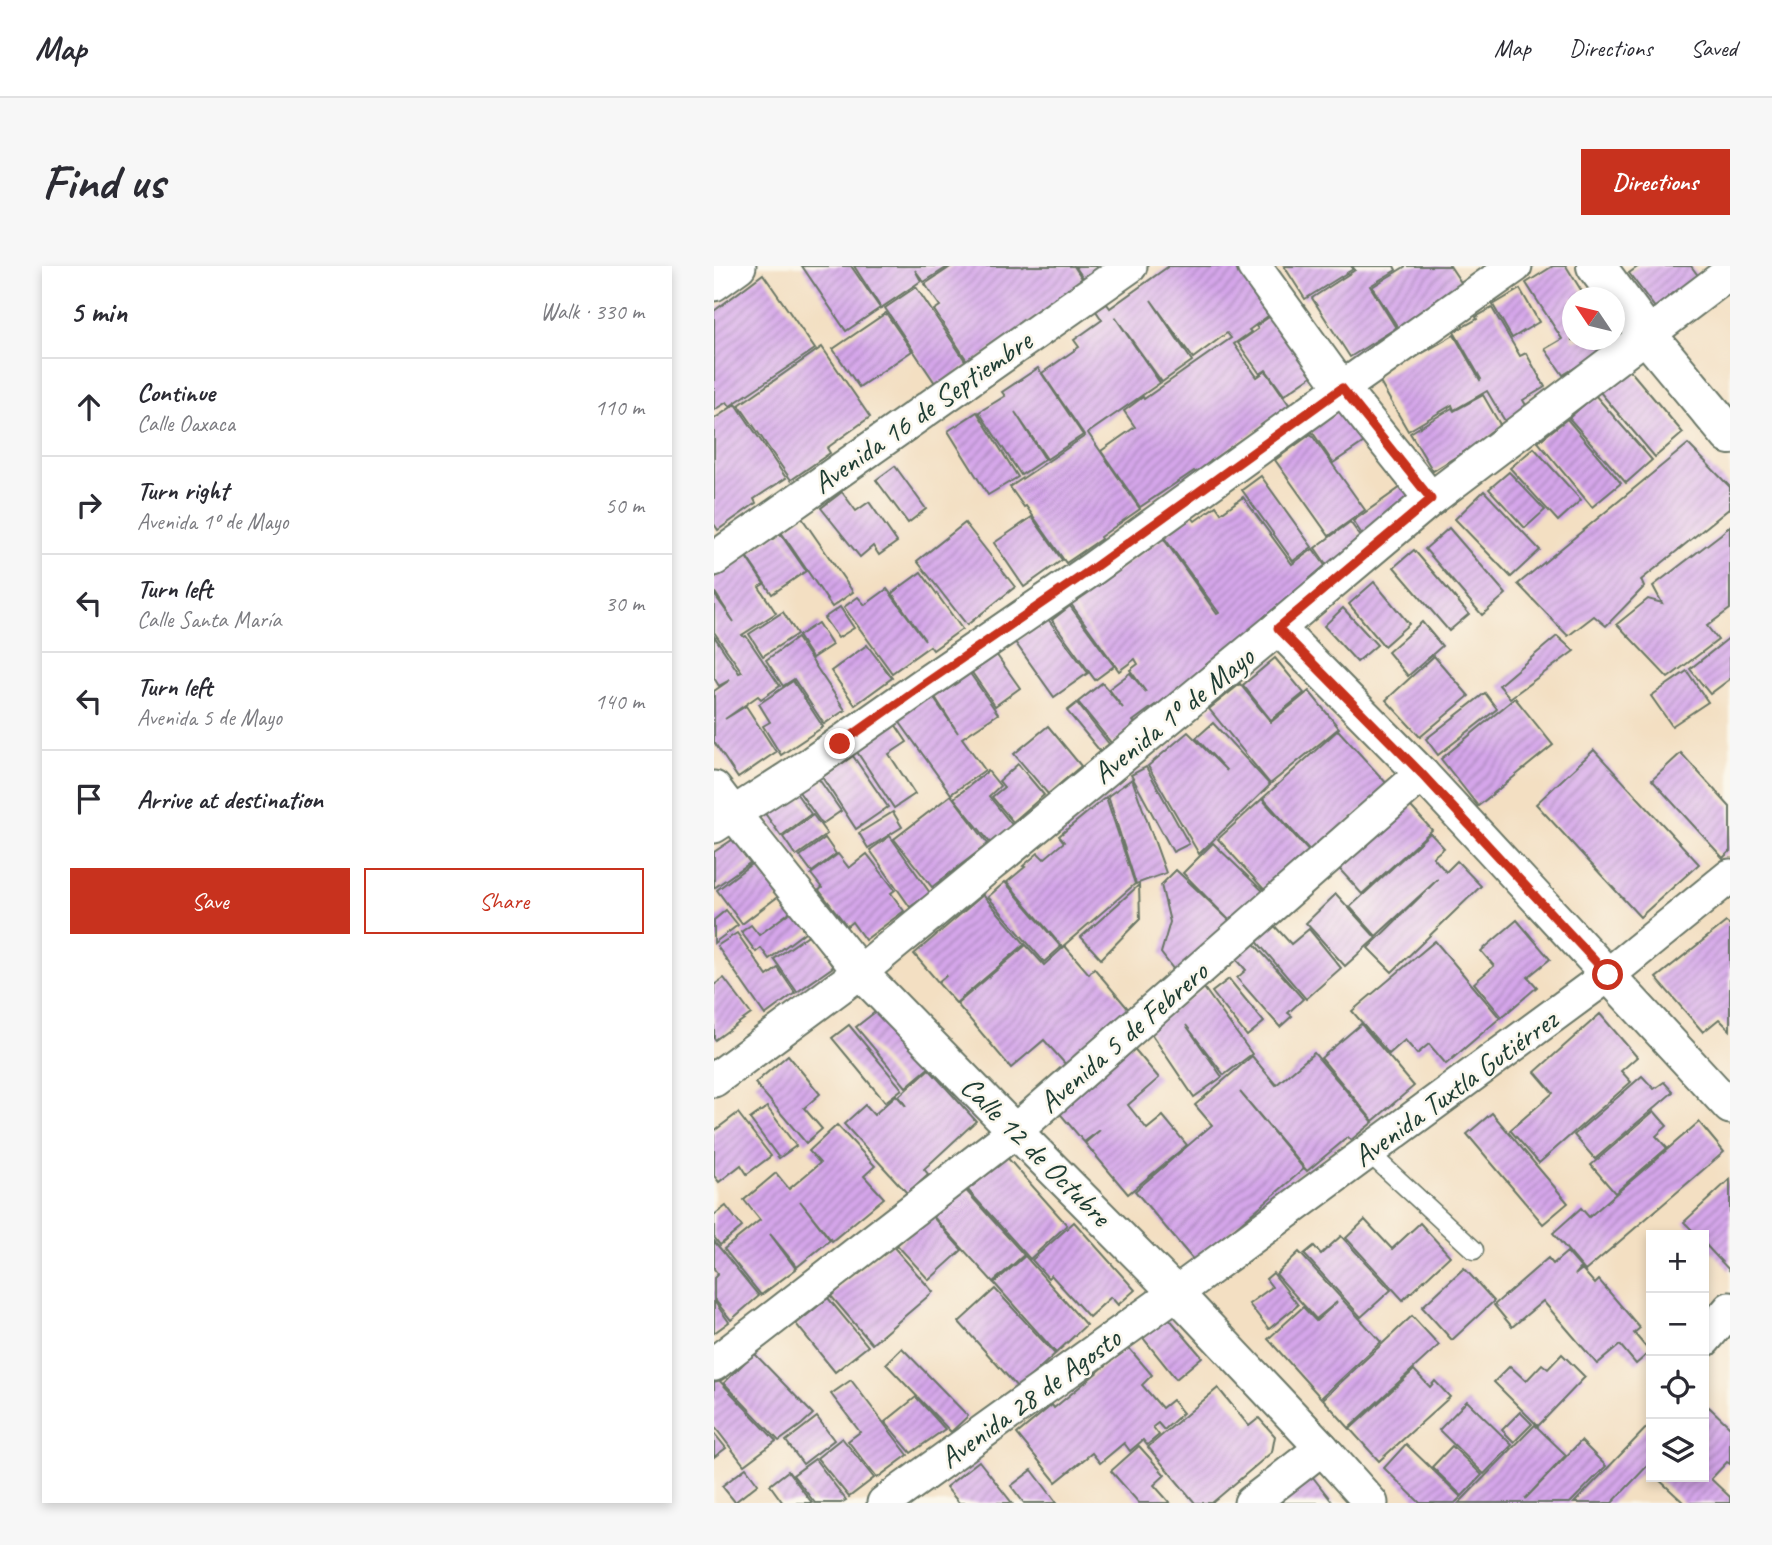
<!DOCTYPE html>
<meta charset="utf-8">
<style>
:root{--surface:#fff;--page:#f7f7f7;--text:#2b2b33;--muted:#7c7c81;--line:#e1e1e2;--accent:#c8321e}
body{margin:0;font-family:Caveat,sans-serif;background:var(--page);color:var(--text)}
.controls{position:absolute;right:21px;bottom:21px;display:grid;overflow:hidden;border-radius:0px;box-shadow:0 4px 10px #0003}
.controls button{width:63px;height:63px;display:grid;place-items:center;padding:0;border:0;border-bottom:2px solid var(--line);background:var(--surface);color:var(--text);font:35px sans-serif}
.compass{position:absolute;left:848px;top:21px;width:63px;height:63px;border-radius:50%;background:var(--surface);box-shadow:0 4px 10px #0003;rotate:305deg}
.stop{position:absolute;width:21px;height:21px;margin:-16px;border:5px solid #c8321e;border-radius:50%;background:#fff}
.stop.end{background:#c8321e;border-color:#fff;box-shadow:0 2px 7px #0008}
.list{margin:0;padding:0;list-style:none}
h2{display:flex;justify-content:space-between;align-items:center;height:91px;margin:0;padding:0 28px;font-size:30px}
h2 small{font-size:23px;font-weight:400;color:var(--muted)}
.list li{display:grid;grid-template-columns:46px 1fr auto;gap:21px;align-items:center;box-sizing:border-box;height:98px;padding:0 28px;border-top:2px solid var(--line)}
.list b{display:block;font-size:26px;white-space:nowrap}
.list p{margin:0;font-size:23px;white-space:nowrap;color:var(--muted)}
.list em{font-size:23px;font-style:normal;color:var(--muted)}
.actions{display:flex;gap:14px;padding:21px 28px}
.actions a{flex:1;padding:16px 0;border:2px solid var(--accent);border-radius:0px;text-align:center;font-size:24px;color:var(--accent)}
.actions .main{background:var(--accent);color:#fff}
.icon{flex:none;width:38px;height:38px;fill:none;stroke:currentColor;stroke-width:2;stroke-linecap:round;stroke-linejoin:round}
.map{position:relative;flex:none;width:1016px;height:1237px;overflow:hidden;border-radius:0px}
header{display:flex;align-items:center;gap:42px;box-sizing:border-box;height:98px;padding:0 35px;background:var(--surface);border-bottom:2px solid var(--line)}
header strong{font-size:33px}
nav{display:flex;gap:38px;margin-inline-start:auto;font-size:24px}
.intro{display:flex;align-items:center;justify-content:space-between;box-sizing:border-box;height:168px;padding:0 42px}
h1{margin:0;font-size:49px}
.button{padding:18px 32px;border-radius:0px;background:var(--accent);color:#fff;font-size:24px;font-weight:700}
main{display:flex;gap:42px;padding:0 42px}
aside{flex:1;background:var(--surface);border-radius:0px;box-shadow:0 4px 10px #0003}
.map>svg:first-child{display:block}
</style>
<header>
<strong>Map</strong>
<nav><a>Map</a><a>Directions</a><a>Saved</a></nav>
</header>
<div class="intro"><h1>Find us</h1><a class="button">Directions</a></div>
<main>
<aside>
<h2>5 min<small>Walk · 330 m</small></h2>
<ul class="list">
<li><svg class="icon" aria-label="ahead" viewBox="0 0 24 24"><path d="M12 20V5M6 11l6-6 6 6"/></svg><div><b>Continue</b><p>Calle Oaxaca</p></div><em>110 m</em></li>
<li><svg class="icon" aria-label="right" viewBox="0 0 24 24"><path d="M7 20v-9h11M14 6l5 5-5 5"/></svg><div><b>Turn right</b><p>Avenida 1º de Mayo</p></div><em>50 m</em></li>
<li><svg class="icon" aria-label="left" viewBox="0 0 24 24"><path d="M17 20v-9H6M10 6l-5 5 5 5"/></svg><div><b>Turn left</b><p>Calle Santa María</p></div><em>30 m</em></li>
<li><svg class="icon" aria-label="left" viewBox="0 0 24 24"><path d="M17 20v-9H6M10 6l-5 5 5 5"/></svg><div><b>Turn left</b><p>Avenida 5 de Mayo</p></div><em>140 m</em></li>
<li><svg class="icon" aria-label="arrive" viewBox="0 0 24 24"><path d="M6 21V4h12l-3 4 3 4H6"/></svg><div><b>Arrive at destination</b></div></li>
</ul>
<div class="actions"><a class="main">Save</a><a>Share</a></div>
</aside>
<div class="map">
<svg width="1016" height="1237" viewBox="0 0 1016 1237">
<defs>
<pattern id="building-hatch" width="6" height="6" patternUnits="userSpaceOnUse" patternTransform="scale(1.75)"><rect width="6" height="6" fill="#d5a6ea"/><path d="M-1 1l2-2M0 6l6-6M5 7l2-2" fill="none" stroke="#ac88be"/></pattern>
</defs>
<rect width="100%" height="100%" fill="#fbf7ec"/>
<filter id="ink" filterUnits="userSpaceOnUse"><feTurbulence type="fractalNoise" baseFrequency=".0143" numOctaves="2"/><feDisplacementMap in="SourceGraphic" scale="14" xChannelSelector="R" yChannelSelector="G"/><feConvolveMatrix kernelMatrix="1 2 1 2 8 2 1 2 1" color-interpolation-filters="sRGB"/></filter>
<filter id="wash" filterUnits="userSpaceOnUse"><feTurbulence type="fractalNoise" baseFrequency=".00686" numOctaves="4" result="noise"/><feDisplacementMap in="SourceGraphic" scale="28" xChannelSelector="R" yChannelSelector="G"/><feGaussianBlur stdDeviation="1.57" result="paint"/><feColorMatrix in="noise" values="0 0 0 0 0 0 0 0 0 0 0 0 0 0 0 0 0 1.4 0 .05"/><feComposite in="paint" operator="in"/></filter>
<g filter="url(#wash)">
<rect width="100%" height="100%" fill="#f3dfc2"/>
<g id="blocks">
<g fill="url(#building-hatch)">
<path d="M88,0H137L166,42L132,65Z"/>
<path d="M140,0H235L210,16L201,4L207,15L167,42Z"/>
<path d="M238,0H307L308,1L310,0H360L371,17L256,99L220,44L226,40L211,18Z"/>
<path d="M361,0H396L372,16Z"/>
<path d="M455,0H531L562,44L535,64L537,66L520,78L543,111L552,105L576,140L497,195L498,196L482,207L480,205L426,241L387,185L421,161L410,145L429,131L430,133L517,72L513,67L479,92L437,34L478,95L448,116L401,51L446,117L374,167L426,243L386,271L387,273L352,297L312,240L310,241L296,221L371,170L328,107L365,81L360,74L388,54L382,45L393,38L396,42Z"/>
<path d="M570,0H637L639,3L591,33Z"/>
<path d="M638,0H680L682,4L656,20L682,62L636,91L598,32L641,4Z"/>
<path d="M692,0H736L750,21L685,63L658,21Z"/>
<path d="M839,0H852L872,32H858V74H898L904,84L868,107L864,100L849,109L831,83L848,73L812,17Z"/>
<path d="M925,0H977L985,11L942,43L915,7Z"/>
<path d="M49,8L101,83L16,140L13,136L0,144V45Z"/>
<path d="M202,21L254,99L223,120L171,42Z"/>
<path d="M806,23L825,56L798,72L779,39Z"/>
<path d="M778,42L806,90L812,87L831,121L809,134L813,141L791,155L773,125L740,144L738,139L694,165L664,113L740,69L766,114L767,113L740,66L763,53L762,51Z"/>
<path d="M564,45L602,107L570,129L552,104L546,108L524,77L544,63L542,60Z"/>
<path d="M172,47L198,85L145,121L119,83Z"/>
<path d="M108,81L156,151L113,182L116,187L77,214L25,139Z"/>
<path d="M324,102L369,169L333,193L301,146L331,193L307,209L265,146L291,130L288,126Z"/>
<path d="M914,102L969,167L941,191L886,126Z"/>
<path d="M769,129L788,162L719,205L696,167L738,142L740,145Z"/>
<path d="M881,129L938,194L912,217L855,152Z"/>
<path d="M636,137L659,170L619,197L597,164Z"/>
<path d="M22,138L72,212L40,233L42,237L4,264L0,258V153Z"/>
<path d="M263,146L304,211L274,229L234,165Z"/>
<path d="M853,153L907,217L878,241L824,176Z"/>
<path d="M597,168L651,244L615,270L561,194Z"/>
<path d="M974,178L1016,221V242L927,314L930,321L892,360L880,350L854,370L804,318Z"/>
<path d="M820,182L867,234L844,255L796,202Z"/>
<path d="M181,200L212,243L194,257L162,214Z"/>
<path d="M795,206L831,244L811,262L775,223Z"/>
<path d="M547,210L598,281L579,295L528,224Z"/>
<path d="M690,219L705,240L654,277L639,255Z"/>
<path d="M770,225L826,284L797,311L741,253Z"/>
<path d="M128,226L142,245L155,236L183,276L165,289L159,280L146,291L107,242Z"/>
<path d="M529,231L578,298L599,283L618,309L443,443L441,439L419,455L423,459L398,478L364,436L388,417L409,442L395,423L416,407L432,426L416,404L424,398L421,393L405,405L357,338L449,272L503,348L505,347L449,270L477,250L481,255L502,240L507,247Z"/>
<path d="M318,251L348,294L310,321L280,277Z"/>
<path d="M88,252L139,326L118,341L67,266Z"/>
<path d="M636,256L653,279L617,305L601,282Z"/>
<path d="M251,257L301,321L253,359L203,295Z"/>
<path d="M1016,260V343L993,360L1004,374L954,412L903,358L934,333L948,337L939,320L1007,268Z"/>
<path d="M735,262L792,328L768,349L711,283Z"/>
<path d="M65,266L92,305L58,328L32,290Z"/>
<path d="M700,284L755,348L735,365L680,301Z"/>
<path d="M32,291L50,318L45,321L62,347L28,369L30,371L32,370L66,420L47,433L44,430L11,453L32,440L62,486L24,512L0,476V425L16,414L5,420L0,412V370L25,407L28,406L0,366V328L20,356L0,325V312Z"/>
<path d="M207,306L248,363L219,384L216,380L178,407L130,341L144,331L151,339L173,323L211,374L178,327Z"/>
<path d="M660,316L695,358L670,380L635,338Z"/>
<path d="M356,340L400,400L381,414L338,354Z"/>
<path d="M126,341L140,362L124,372L110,352Z"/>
<path d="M629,342L663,379L643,396L610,360Z"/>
<path d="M69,346L83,368L49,390L35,368Z"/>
<path d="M334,353L374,407L340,431L301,376Z"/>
<path d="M708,356L728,380L694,410L674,386Z"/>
<path d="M104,357L118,379L98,392L84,370Z"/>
<path d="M843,370L860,385L796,432L785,419Z"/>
<path d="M1016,371V413L996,428L976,403Z"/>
<path d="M83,372L131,444L110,458L80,413L69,420L52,394Z"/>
<path d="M153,379L178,412L141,439L117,405Z"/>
<path d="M282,388L306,422L281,440L257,405Z"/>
<path d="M720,390L755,430L706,471L672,434Z"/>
<path d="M561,392L590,427L557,454L529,419Z"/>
<path d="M253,403L284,448L248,472L271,504L237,528L182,451L216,427L244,467L219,428Z"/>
<path d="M973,405L994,436L958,460L937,430Z"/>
<path d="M79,415L109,461L67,489L49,460L56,456L45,438Z"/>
<path d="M526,418L557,456L595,425L625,462L556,518L495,443Z"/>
<path d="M771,427L783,443L724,489L712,473Z"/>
<path d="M801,432L839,479L764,540L727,493Z"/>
<path d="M363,437L395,478L386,485L353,445Z"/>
<path d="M179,455L193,476L175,488L201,528L180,542L143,486L156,477L153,472Z"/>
<path d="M499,457L556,519L485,588L434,500L474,466L513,505L482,472Z"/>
<path d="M334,460L367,500L334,528L300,488Z"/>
<path d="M624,464L675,520L599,588L549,532Z"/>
<path d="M880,484L985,598L926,651L822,538Z"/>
<path d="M967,487L1016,541V585L1009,592L938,514Z"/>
<path d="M139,490L174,541L142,563L108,511Z"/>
<path d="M304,498L330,529L299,556L278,531L290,521L285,515Z"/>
<path d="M432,501L475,578L459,586L417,509Z"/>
<path d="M274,505L286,520L275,530L299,560L277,578L240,532Z"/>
<path d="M102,509L127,545L108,558L83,523Z"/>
<path d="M418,513L452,607L422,618L394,530Z"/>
<path d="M80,524L97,548L67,570L50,546Z"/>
<path d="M237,529L274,578L218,621L180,573Z"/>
<path d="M392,531L421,618L348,681L293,616L311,601L309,600L324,587L330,593L350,576L345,570Z"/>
<path d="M689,532L718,564L648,628L620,597Z"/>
<path d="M548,533L598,589L557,631L504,573Z"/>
<path d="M179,546L188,561L154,582L145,567Z"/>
<path d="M99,549L113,568L82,590L69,571Z"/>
<path d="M716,567L730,582L719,591L732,606L743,595L767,620L678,706L654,682L724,613L662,670L636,641Z"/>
<path d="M176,570L216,627L196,641L156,584Z"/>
<path d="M21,572L37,596L0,622V586Z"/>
<path d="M111,572L122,588L98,606L86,590Z"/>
<path d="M499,577L555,631L463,708L447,687L456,656L447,619L462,604L517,656L469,607Z"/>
<path d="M124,588L135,602L153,588L181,624L177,627L190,645L151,674L138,656L133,660L105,624L108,622L97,608Z"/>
<path d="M40,596L66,629L28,658L3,624Z"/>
<path d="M291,616L347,681L330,696L274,631Z"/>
<path d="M425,619L426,653L387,693L367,671Z"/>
<path d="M622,628L662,672L631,700L592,657Z"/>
<path d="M269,629L311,678L242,737L224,717L233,709L224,716L200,688Z"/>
<path d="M80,643L95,663L55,693L47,682L42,686L27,666L37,659L45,669Z"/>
<path d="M12,644L24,659L0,677V654Z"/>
<path d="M803,654L836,693L814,711L823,721L788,751L760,717L780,700L767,685Z"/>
<path d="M557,656L577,678L595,663L627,702L592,733L539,671Z"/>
<path d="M1012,656L1016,659V764L1005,753L989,766L942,712Z"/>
<path d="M23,667L53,710L64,702L81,727L51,749L3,680Z"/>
<path d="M96,668L119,701L83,726L60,693Z"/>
<path d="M536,673L589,733L574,747L578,750L566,761L523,712L532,704L518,688Z"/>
<path d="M721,675L786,752L732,798L715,778L703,788L691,774L675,788L638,745Z"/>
<path d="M312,679L330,699L351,680L375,708L380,702L416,745L353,800L330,774L297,802L243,738Z"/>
<path d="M10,712L37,748L1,774L0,772V719Z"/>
<path d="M515,713L550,756L533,770L498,726Z"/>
<path d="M490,722L538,788L510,809L472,759L508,811L480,831L434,763Z"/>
<path d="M169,740L218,799L192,821L142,761Z"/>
<path d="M886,748L923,791L907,805L917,816L825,897L796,864L839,827L821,806Z"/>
<path d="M647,758L700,820L659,855L607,792Z"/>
<path d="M135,759L188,823L171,836L118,772Z"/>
<path d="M412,773L445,812L414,839L433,863L449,850L473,879L414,928L371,877L386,864L370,876L337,837Z"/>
<path d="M600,787L659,856L637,874L634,871L593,905L526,826L590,903L481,996L421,925L498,859L481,839L538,790L562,819Z"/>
<path d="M74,789L106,828L90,842L108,863L92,877L41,817Z"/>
<path d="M215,803L262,855L210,903L214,908L193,927L130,858L151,839L160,849L182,829L192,840L185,830Z"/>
<path d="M928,810L940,823L950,816L959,826L881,893L860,869Z"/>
<path d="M53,841L82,880L65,892L36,853Z"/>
<path d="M940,845L953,860L942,870L953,882L901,927L877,899Z"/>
<path d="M24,847L57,890L33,908L27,899L5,916L0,910V865Z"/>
<path d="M778,847L854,937L829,958L753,868Z"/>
<path d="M985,856L1010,886L871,1005L839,967L867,942L875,951Z"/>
<path d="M123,859L161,900L150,910L170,932L118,975L86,935L116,974L83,1001L56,968L82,1003L47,1029L10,983L46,954L30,934L62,907L75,923L106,897L95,885Z"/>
<path d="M291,889L353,959L316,993L253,923Z"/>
<path d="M1016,913V1005L990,977V969H983L970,956Z"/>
<path d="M248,920L310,989L279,1016L217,948Z"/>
<path d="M12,940L28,961L6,979L0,971V949Z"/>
<path d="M217,949L248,984L215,1014L183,979Z"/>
<path d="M651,954L678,983L706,957L736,990L689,1034L632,972Z"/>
<path d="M360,956L421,1024L404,1039L397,1031L375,1051L337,1009L334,1012L318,994Z"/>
<path d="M627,970L677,1024L647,1051L590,988L600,980L607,988Z"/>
<path d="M0,975L45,1030L17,1054L0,1033V1012L4,1008L0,1003Z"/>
<path d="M177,978L219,1026L158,1078L117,1030Z"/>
<path d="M585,986L667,1076L607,1132L554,1073L589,1041L602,1055L623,1036L602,1053L562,1008Z"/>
<path d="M853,986L867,1002L861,1009L868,1003L881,1018L885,1014L926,1062L920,1067L936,1086L922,1098L906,1079L883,1098L829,1035L798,1061L780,1039L834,992L839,998Z"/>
<path d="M311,990L372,1059L342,1087L280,1017Z"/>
<path d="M750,1002L780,1035L738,1074L708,1041Z"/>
<path d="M559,1007L584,1039L555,1063L535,1038L558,1021L552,1013Z"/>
<path d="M281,1023L341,1088L304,1122L245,1056Z"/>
<path d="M114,1032L154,1080L121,1106L82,1058Z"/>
<path d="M0,1035L15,1056L0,1067Z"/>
<path d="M698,1050L725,1079L635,1162L609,1133Z"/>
<path d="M454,1051L488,1091L462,1113L429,1072Z"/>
<path d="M414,1081L438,1109L428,1119L448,1142L458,1134L469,1147L450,1164L444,1157L439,1161L445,1169L433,1179L429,1174L416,1185L410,1177L386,1197L378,1187L342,1216L303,1168L338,1139L340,1142Z"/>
<path d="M188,1082L254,1150L237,1166L172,1098Z"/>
<path d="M40,1087L99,1148L87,1159L65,1175L10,1117Z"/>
<path d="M848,1088L871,1111L824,1160L780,1116L796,1100L812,1115L828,1098L834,1103Z"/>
<path d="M700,1104L716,1121L721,1115L736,1131L665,1195L636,1163Z"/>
<path d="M3,1112L62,1175L30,1199L0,1160V1115Z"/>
<path d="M137,1114L194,1189L163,1212L134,1175L146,1166L117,1128Z"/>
<path d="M504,1122L535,1160L545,1152L561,1170L558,1186L498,1237H481L434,1181Z"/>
<path d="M202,1131L231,1163L197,1187L171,1156Z"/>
<path d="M753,1135L798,1179L770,1208L725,1164Z"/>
<path d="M995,1141L1016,1161V1198L1013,1196L997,1213L1016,1231V1237H970L942,1211H990V1146Z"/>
<path d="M806,1146L818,1158L800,1176L788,1164Z"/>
<path d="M103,1151L120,1174L89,1198L72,1175Z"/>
<path d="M937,1157V1196L898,1237H860Z"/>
<path d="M821,1159L852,1189L811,1233L867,1175L892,1200L856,1237H745Z"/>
<path d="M0,1167L12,1182L0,1191Z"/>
<path d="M128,1172L160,1212L135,1231L103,1192Z"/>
<path d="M692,1178L747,1231L741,1237H706L670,1202Z"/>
<path d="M425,1180L451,1209L440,1219L456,1237H425L397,1205Z"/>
<path d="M738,1180L768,1209L748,1230L718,1201Z"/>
<path d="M101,1193L132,1234L127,1237H101L79,1209Z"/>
<path d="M265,1195L298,1237H245L232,1221Z"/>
<path d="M32,1202L44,1218L21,1236L8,1220Z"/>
<path d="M318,1204L343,1237H310L297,1220Z"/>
<path d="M74,1205L98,1237H69L56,1219Z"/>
<path d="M598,1210L619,1237H563Z"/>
</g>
</g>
</g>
<g filter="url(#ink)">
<use href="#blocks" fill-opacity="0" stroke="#697666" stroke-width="2"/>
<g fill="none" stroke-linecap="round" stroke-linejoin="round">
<defs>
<path id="service" d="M654,886L760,984"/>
<g id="minor">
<path d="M540,0L628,122L717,233"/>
<path d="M0,18L25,0"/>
<path d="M0,293L416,0"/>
<path d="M564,362L708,508L1016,841"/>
<path d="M0,522L19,547L146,706L301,865L462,1027L608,1182L657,1237"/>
<path d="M0,560L98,497L209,419L378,303L628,122L801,0"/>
<path d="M0,814L146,706L564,362L717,233L1016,6"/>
<path d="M990,1074L1016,1043"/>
<path d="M0,1098L301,865L708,508"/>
<path d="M170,1237L462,1027L894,709L1016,610"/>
<path d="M537,1237L608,1182"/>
</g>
<path id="secondary" d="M882,0L933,69L1016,169"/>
</defs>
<use href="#service" stroke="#697666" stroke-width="21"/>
<use href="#minor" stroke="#697666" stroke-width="37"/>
<use href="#secondary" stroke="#697666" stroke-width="42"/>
<use href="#service" stroke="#fff" stroke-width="18"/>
<use href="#minor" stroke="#fff" stroke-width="33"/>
<use href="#secondary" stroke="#fff" stroke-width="38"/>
</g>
</g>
<g fill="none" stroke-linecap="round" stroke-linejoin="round" filter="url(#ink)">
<path stroke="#c8321e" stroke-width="9" d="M126,478L209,419L378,303L628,122L717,233L564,362L708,508L894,709"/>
</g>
<g text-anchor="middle" stroke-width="5" stroke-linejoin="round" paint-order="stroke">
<g font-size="30" fill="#1f3d34" stroke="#fbf7ec">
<text transform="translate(208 146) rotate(-35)" y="10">Avenida 16 de Septiembre</text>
<text transform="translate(459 449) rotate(-39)" y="10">Avenida 1º de Mayo</text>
<text transform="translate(409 771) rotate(-41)" y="10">Avenida 5 de Febrero</text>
<text transform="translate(741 822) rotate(-36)" y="10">Avenida Tuxtla Gutiérrez</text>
<text transform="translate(322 885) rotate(45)" y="10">Calle 12 de Octubre</text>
<text transform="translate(316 1132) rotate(-36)" y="10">Avenida 28 de Agosto</text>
</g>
</g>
</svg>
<div class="controls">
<button>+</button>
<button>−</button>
<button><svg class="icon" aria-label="locate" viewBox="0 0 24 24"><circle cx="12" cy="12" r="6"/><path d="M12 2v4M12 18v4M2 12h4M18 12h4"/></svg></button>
<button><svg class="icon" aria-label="layers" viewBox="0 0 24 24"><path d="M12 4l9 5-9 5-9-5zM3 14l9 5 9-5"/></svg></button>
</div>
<svg class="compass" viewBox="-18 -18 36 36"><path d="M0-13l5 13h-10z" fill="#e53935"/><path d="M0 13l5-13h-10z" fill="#7c7c81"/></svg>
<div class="stop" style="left:894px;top:709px"></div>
<div class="stop end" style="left:126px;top:478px"></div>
</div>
</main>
